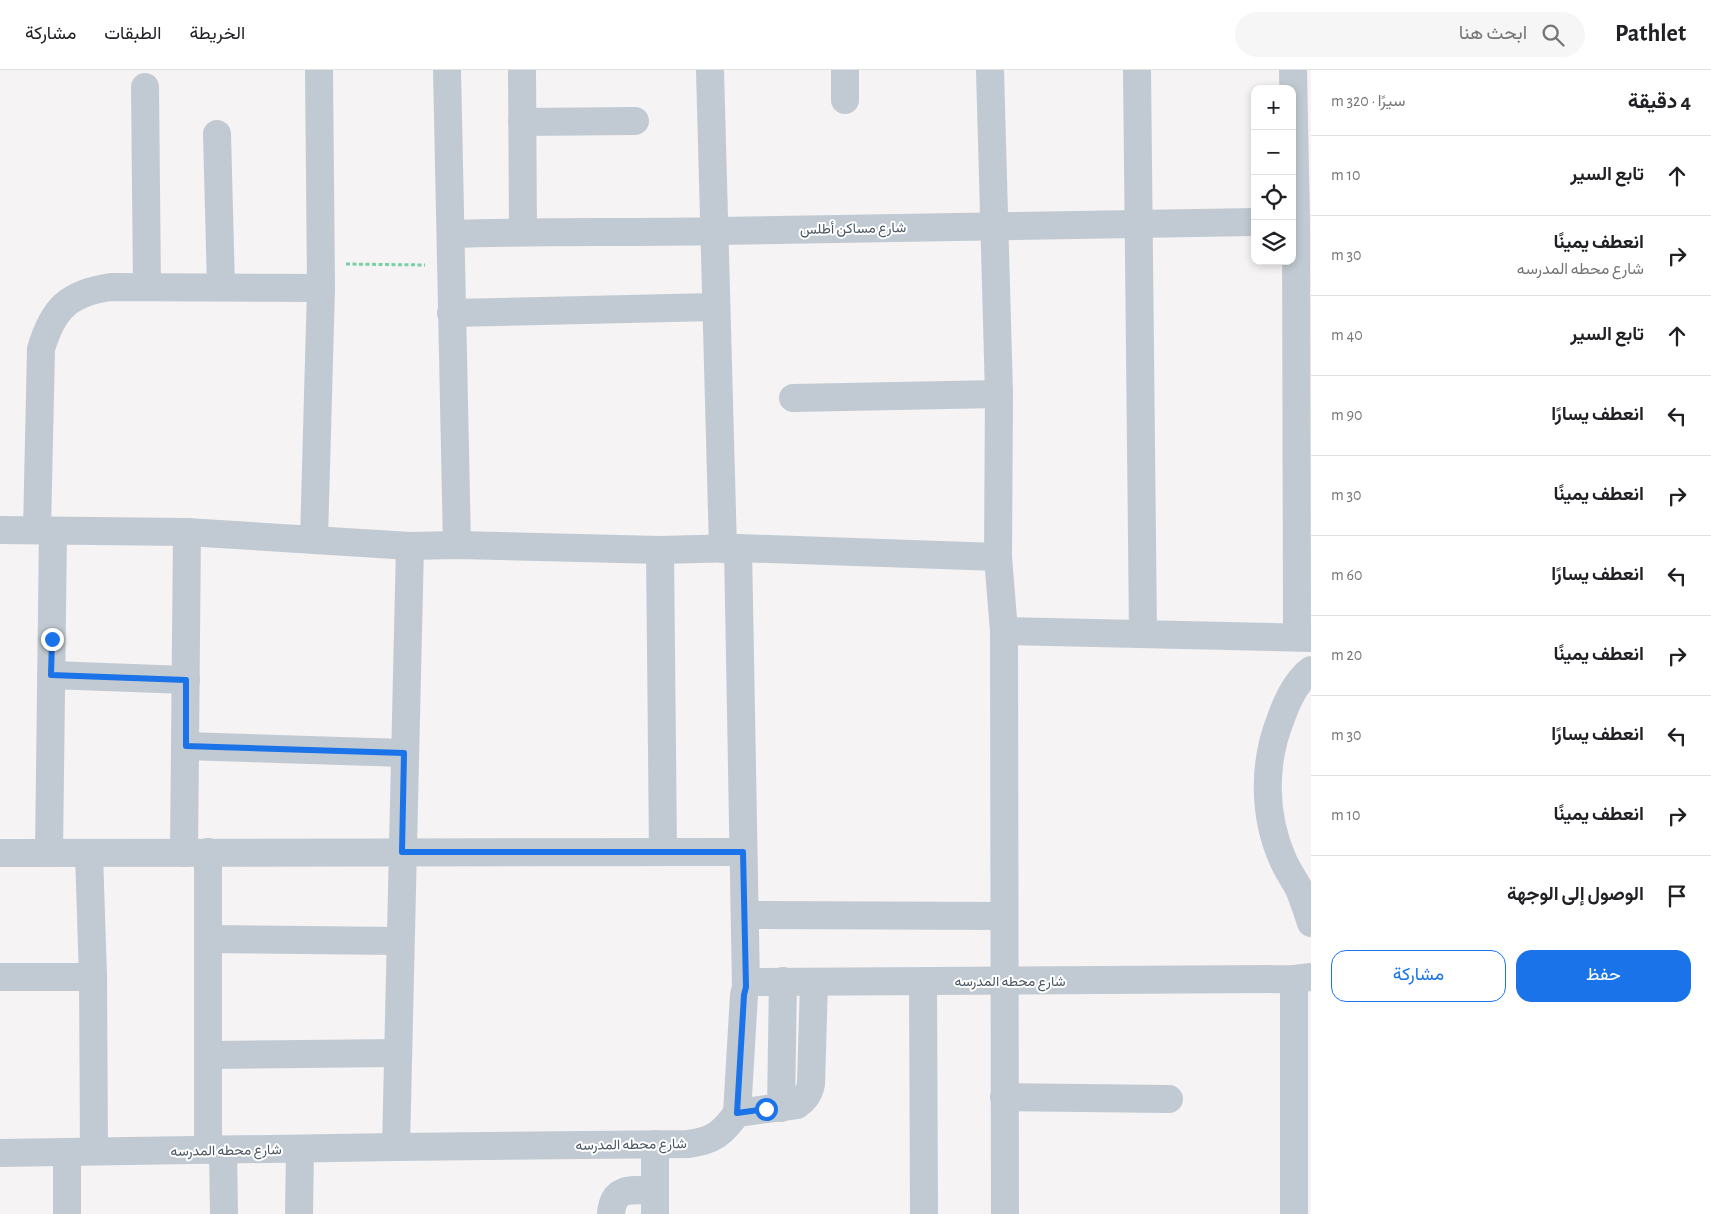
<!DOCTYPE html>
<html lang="ar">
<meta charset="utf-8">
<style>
:root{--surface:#fff;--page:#f6f6f6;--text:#202124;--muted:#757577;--line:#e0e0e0;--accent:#1a73e8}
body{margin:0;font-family:"Alegreya Sans",Vazirmatn,sans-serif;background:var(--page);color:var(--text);direction:rtl}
.controls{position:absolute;right:15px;top:15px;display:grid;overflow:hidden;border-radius:10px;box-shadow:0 2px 8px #0003}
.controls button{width:45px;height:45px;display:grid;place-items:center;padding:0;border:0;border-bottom:1px solid var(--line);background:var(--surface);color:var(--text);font:25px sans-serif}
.stop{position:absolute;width:15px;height:15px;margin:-11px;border:4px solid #1a73e8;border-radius:50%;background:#fff}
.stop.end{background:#1a73e8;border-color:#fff;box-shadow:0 1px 5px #0008}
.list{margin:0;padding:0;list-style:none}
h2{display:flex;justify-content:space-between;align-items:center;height:65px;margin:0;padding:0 20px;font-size:21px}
h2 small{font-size:16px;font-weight:400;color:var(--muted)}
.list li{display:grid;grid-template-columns:32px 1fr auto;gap:15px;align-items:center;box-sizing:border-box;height:80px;padding:0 20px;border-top:1px solid var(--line)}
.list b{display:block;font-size:19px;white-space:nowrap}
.list p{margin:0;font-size:16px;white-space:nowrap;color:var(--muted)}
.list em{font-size:16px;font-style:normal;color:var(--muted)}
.actions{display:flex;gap:10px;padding:15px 20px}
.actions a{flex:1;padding:11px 0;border:1px solid var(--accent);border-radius:15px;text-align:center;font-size:18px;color:var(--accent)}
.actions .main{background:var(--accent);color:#fff}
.icon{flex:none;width:28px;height:28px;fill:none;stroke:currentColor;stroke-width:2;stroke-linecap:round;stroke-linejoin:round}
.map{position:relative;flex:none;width:1311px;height:1144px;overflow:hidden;direction:ltr}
header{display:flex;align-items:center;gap:30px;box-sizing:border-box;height:70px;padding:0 25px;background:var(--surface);border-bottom:1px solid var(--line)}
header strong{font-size:24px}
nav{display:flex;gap:28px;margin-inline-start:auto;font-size:18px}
.search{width:350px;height:45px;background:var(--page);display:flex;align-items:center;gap:12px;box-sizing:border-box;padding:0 18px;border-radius:28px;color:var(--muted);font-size:19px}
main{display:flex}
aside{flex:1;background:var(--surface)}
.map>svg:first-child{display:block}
</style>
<header>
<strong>Pathlet</strong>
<div class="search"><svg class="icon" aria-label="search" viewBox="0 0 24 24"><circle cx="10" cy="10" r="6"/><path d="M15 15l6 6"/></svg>ابحث هنا</div>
<nav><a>الخريطة</a><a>الطبقات</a><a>مشاركة</a></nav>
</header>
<main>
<aside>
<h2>4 دقيقة<small>سيرًا · 320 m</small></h2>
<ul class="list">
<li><svg class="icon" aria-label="ahead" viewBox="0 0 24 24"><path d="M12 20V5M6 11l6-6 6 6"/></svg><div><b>تابع السير</b></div><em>10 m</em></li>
<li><svg class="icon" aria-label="right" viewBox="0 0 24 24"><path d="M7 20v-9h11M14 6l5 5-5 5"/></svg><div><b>انعطف يمينًا</b><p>شارع محطه المدرسه</p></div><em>30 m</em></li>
<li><svg class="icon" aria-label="ahead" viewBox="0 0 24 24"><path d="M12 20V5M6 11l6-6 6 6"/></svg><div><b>تابع السير</b></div><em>40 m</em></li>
<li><svg class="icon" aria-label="left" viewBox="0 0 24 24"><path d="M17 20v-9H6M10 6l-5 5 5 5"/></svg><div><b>انعطف يسارًا</b></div><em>90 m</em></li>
<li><svg class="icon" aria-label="right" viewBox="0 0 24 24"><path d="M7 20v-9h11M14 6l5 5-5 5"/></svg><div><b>انعطف يمينًا</b></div><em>30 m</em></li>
<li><svg class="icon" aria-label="left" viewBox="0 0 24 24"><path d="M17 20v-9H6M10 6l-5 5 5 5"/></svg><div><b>انعطف يسارًا</b></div><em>60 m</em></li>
<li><svg class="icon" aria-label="right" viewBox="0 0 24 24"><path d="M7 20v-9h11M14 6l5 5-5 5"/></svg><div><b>انعطف يمينًا</b></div><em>20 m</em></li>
<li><svg class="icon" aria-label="left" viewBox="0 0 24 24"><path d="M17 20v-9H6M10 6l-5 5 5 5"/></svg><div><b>انعطف يسارًا</b></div><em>30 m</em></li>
<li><svg class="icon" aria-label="right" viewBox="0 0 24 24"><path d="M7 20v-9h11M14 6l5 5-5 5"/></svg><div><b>انعطف يمينًا</b></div><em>10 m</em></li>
<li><svg class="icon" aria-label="arrive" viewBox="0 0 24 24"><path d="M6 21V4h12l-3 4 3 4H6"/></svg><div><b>الوصول إلى الوجهة</b></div></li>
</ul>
<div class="actions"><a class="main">حفظ</a><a>مشاركة</a></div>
</aside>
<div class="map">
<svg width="1311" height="1144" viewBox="0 0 1311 1144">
<rect width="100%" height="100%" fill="#f5f3f3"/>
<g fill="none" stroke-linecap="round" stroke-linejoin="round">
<path stroke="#7ad0a6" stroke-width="3" stroke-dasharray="4 2.5" stroke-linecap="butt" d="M346,194L425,195"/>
<g stroke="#c1cad2" stroke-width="28">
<path d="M447,0L457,475"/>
<path d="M522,0L523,161"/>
<path d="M710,0L723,479"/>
<path d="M845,0V30"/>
<path d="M990,0L999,324L998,487L1004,561L1005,1144"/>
<path d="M1137,0L1143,564"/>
<path d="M1293,0L1296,151L1297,567"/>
<path d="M145,17L147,217"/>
<path d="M522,52L635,51"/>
<path d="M217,64L221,217"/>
<path d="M451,164C540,161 628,163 717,161C896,158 1076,155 1255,152"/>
<path d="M451,243L715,237"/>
<path d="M793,328L999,324"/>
<path d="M0,460L187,462L410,476L457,475L660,480L738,478L998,487"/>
<path d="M37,460L41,279C53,238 69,223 111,217L321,218"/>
<path d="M314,469L321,218L319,0"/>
<path d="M738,478L746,917"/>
<path d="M660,480L663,782"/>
<path d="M1004,561L1311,568"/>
<path d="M1311,600C1296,611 1287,631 1281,648C1263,693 1263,745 1283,790C1287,799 1293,808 1298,817C1303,828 1307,841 1311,853"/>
<path d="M51,605L186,610"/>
<path d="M185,676L404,683"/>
<path d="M208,782V1080"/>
<path d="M0,783L743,782"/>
<path d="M49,783L53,461"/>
<path d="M89,783L93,907L94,1081"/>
<path d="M184,783L187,462"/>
<path d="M745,845L1004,846"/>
<path d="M208,869L400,871"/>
<path d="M0,907H93"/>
<path d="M923,911L924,1144"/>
<path d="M208,985L398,983"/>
<path d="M1004,1027L1169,1029"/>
<path d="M781,1038L783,911"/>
<path d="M737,1043L797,1035C805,1029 809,1024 811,1014L814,912"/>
<path d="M396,1077L410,476"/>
<path d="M223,1080L224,1144"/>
<path d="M67,1082V1144"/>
<path d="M0,1083L396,1077L688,1074C713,1071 723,1063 737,1043L744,925L746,917L753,912L1294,909L1311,907"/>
<path d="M299,1144L300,1079"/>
<path d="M611,1144C613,1115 634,1120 655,1121"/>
<path d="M655,1144V1074"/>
<path d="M1294,1144V909"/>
</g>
</g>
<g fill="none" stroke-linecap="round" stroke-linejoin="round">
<path stroke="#1a73e8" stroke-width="6" d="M52,569L51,605L186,610V676L404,683L402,782H743L746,917L744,925L737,1043L766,1039"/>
</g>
<g text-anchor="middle" stroke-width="4" stroke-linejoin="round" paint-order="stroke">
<g font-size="14" fill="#4a5661" stroke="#fff">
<text transform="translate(853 158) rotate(-1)" y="5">شارع مساكن أطلس</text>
<text x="1010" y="916">شارع محطه المدرسه</text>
<text transform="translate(631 1074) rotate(-1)" y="5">شارع محطه المدرسه</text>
<text transform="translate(226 1080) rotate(-1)" y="5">شارع محطه المدرسه</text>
</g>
</g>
</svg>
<div class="controls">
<button>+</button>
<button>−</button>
<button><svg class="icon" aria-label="locate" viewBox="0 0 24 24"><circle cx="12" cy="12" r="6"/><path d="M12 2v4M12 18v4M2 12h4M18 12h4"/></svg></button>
<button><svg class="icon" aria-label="layers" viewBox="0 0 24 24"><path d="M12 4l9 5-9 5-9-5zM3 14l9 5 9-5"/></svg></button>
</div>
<div class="stop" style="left:766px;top:1039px"></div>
<div class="stop end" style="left:52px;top:569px"></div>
</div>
</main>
